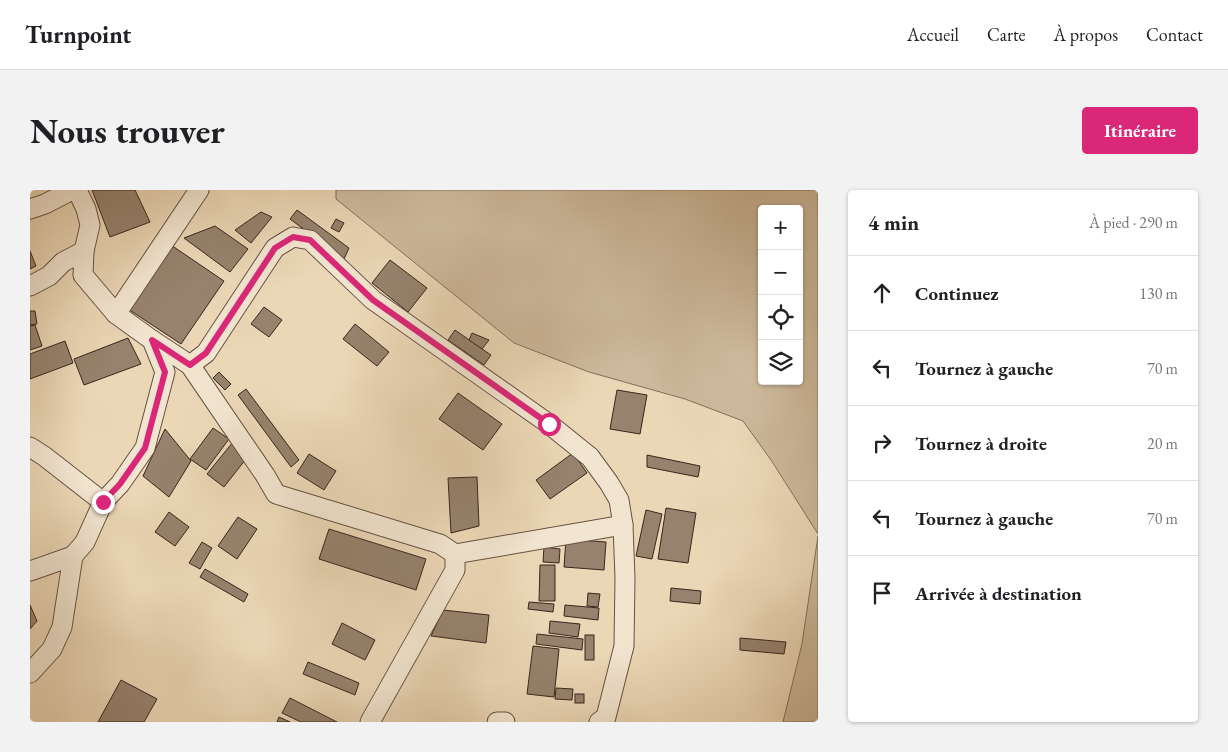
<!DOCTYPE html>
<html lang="fr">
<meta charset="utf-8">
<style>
:root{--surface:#fff;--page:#f2f2f2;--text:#202124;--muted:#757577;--line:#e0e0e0;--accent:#db2777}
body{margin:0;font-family:"EB Garamond",serif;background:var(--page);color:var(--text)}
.controls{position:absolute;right:15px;top:15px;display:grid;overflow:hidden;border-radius:5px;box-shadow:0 1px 4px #0004}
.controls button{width:45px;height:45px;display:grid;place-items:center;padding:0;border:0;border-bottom:1px solid var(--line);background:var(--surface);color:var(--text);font:25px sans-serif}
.stop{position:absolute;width:15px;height:15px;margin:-11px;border:4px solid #db2777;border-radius:50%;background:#fff}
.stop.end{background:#db2777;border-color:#fff;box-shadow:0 1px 5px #0008}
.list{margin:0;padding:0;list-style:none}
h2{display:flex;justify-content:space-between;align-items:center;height:65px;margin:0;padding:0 20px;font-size:21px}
h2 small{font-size:16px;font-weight:400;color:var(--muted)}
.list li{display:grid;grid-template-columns:32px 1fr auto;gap:15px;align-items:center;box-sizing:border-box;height:75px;padding:0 20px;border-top:1px solid var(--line)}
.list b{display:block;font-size:19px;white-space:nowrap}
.list em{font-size:16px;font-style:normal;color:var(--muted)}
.icon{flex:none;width:28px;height:28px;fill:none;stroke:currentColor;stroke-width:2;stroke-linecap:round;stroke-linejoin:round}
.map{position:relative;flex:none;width:788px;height:532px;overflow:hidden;border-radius:5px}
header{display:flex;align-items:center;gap:30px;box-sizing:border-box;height:70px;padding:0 25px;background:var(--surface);border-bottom:1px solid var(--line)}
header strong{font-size:24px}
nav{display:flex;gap:28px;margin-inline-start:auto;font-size:18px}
.intro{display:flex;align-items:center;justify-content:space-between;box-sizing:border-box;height:120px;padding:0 30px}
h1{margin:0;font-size:35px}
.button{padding:12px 22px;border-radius:5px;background:var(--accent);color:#fff;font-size:18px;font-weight:700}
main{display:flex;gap:30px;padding:0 30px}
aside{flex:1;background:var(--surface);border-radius:5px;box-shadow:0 1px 4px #0004}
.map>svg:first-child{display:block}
</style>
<header>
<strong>Turnpoint</strong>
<nav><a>Accueil</a><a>Carte</a><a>À propos</a><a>Contact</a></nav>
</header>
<div class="intro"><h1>Nous trouver</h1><a class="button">Itinéraire</a></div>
<main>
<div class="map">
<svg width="788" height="532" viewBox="0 0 788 532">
<rect width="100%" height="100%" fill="#ebd7b6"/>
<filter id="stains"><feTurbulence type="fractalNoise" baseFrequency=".004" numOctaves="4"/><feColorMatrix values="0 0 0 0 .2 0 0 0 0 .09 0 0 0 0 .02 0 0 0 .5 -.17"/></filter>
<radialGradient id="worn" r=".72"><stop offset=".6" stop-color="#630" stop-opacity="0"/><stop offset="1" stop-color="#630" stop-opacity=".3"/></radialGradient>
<g fill="#cdb99c" stroke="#83705c" fill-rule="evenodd">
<path d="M306,0H788V344L741,270L713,231L655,209L559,182L484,153L306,9ZM732,19H769V191H732Z"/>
<path d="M788,346V532H753L772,454Z"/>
</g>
<g fill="#96826d" stroke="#39261d">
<path d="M62,0H105L120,32L80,47Z"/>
<path d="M267,20L319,58L314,69L260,29Z"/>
<path d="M231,22L242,27L221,53L205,40Z"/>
<path d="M306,29L314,33L309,42L301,38Z"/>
<path d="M185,36L218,59L200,82L154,48Z"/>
<path d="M138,53L194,91L151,154L95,117Z"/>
<path d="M0,61L6,76L0,79Z"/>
<path d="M360,70L397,98L378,122L342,93Z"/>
<path d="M234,117L252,130L239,147L221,134Z"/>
<path d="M0,121H5L7,134L0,135Z"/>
<path d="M325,134L359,162L347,176L313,149Z"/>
<path d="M5,135L12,156L0,160V136Z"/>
<path d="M425,140L461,165L454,175L418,150Z"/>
<path d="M442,143L459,150L452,159L439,150Z"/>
<path d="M98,148L111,174L54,195L44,169Z"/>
<path d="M35,151L43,173L0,189V164Z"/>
<path d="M189,182L201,194L195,200L183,188Z"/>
<path d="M216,199L269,270L261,277L208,205Z"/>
<path d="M587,200L617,205L610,244L580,239Z"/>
<path d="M428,203L472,234L453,260L409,229Z"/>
<path d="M183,238L199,249L176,280L160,269Z"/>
<path d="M135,239L161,271L139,307L113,286Z"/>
<path d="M203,252L219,265L194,297L177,284Z"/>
<path d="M543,263L557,283L520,309L506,290Z"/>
<path d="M279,264L306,281L294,300L267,283Z"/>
<path d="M617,265L670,276L668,287L617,277Z"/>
<path d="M447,287L449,336L421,343L418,288Z"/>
<path d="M636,318L666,323L658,373L628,369Z"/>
<path d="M616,320L632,324L622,369L606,366Z"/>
<path d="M139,322L159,337L145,356L125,342Z"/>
<path d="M208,327L227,339L207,369L188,356Z"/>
<path d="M299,339L396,369L386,400L289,369Z"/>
<path d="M536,349L576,352L574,380L534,377Z"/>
<path d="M172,352L182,358L170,379L159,373Z"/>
<path d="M514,357L530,359L529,373L513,372Z"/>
<path d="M510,375H525V411H509Z"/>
<path d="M175,379L218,404L214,412L170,387Z"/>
<path d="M641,398L671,401L670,414L640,411Z"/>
<path d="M558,403L570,404L568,417L557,416Z"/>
<path d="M499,412L524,414L523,422L498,419Z"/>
<path d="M0,415L7,431L0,439Z"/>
<path d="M535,415L569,418L568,430L534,426Z"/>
<path d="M413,420L459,425L456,453L401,446Z"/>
<path d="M520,431L550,434L548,447L519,443Z"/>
<path d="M312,433L345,450L335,470L302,454Z"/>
<path d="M507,444L553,449L552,460L506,454Z"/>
<rect x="555" y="445" width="9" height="25"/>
<path d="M710,448L756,452L754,464L710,460Z"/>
<path d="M503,456L529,459L524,507L497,504Z"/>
<path d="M278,472L329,493L325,505L273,484Z"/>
<path d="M91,490L127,509L114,532H68Z"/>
<path d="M526,498L543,499L542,510L525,509Z"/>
<rect x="545" y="504" width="9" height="9"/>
<path d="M260,508L307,532H271L252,523Z"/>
<path d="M249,527L260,532H247Z"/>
</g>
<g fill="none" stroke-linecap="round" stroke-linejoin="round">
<defs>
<g id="minor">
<path d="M0,19L15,14L42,0"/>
<path d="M0,96L19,86L33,72L54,61"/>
<path d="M86,124L169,0"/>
<path d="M122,150L160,175L176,163L245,58L263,47L280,50L343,110L519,234L560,267L579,293L589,310L593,335L595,388L594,456L576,527L569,532"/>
<path d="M160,175L235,285L246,304L410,354L425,364V380L340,532"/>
<path d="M0,257L14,266L73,312"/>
<path d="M425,364L593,335"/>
<path d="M0,381L43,366"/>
<path d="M0,483L22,459L32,437L43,366L55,352L73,312L90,294L115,258L135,182L122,150L86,124L53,85L54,61L60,35L56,19L47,0"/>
<path d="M467,532H475"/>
</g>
</defs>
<use href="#minor" stroke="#665243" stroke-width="21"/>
<use href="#minor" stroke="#f2e5d0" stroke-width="19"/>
</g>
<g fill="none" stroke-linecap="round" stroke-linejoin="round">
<path stroke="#db2777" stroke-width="6" d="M73,312L90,294L115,258L135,182L122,150L160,175L176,163L245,58L263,47L280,50L343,110L519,234"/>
</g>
<rect width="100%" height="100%" filter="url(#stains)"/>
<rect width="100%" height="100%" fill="url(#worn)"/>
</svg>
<div class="controls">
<button>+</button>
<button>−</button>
<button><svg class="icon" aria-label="locate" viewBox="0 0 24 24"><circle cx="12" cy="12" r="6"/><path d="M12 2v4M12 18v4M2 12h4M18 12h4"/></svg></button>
<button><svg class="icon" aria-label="layers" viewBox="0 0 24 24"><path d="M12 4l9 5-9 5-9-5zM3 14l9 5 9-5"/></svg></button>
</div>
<div class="stop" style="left:519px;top:234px"></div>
<div class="stop end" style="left:73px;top:312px"></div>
</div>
<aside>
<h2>4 min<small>À pied · 290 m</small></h2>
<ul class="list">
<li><svg class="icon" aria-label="ahead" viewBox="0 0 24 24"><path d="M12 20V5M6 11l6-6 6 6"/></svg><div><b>Continuez</b></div><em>130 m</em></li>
<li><svg class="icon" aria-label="left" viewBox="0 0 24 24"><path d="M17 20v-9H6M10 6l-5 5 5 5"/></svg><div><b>Tournez à gauche</b></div><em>70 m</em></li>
<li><svg class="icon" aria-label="right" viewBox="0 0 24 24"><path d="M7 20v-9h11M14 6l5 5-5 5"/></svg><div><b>Tournez à droite</b></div><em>20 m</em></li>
<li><svg class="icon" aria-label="left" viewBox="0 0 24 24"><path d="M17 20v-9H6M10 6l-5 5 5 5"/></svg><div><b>Tournez à gauche</b></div><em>70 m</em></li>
<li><svg class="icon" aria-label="arrive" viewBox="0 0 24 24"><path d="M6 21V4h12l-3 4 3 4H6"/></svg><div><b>Arrivée à destination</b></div></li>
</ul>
</aside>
</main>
